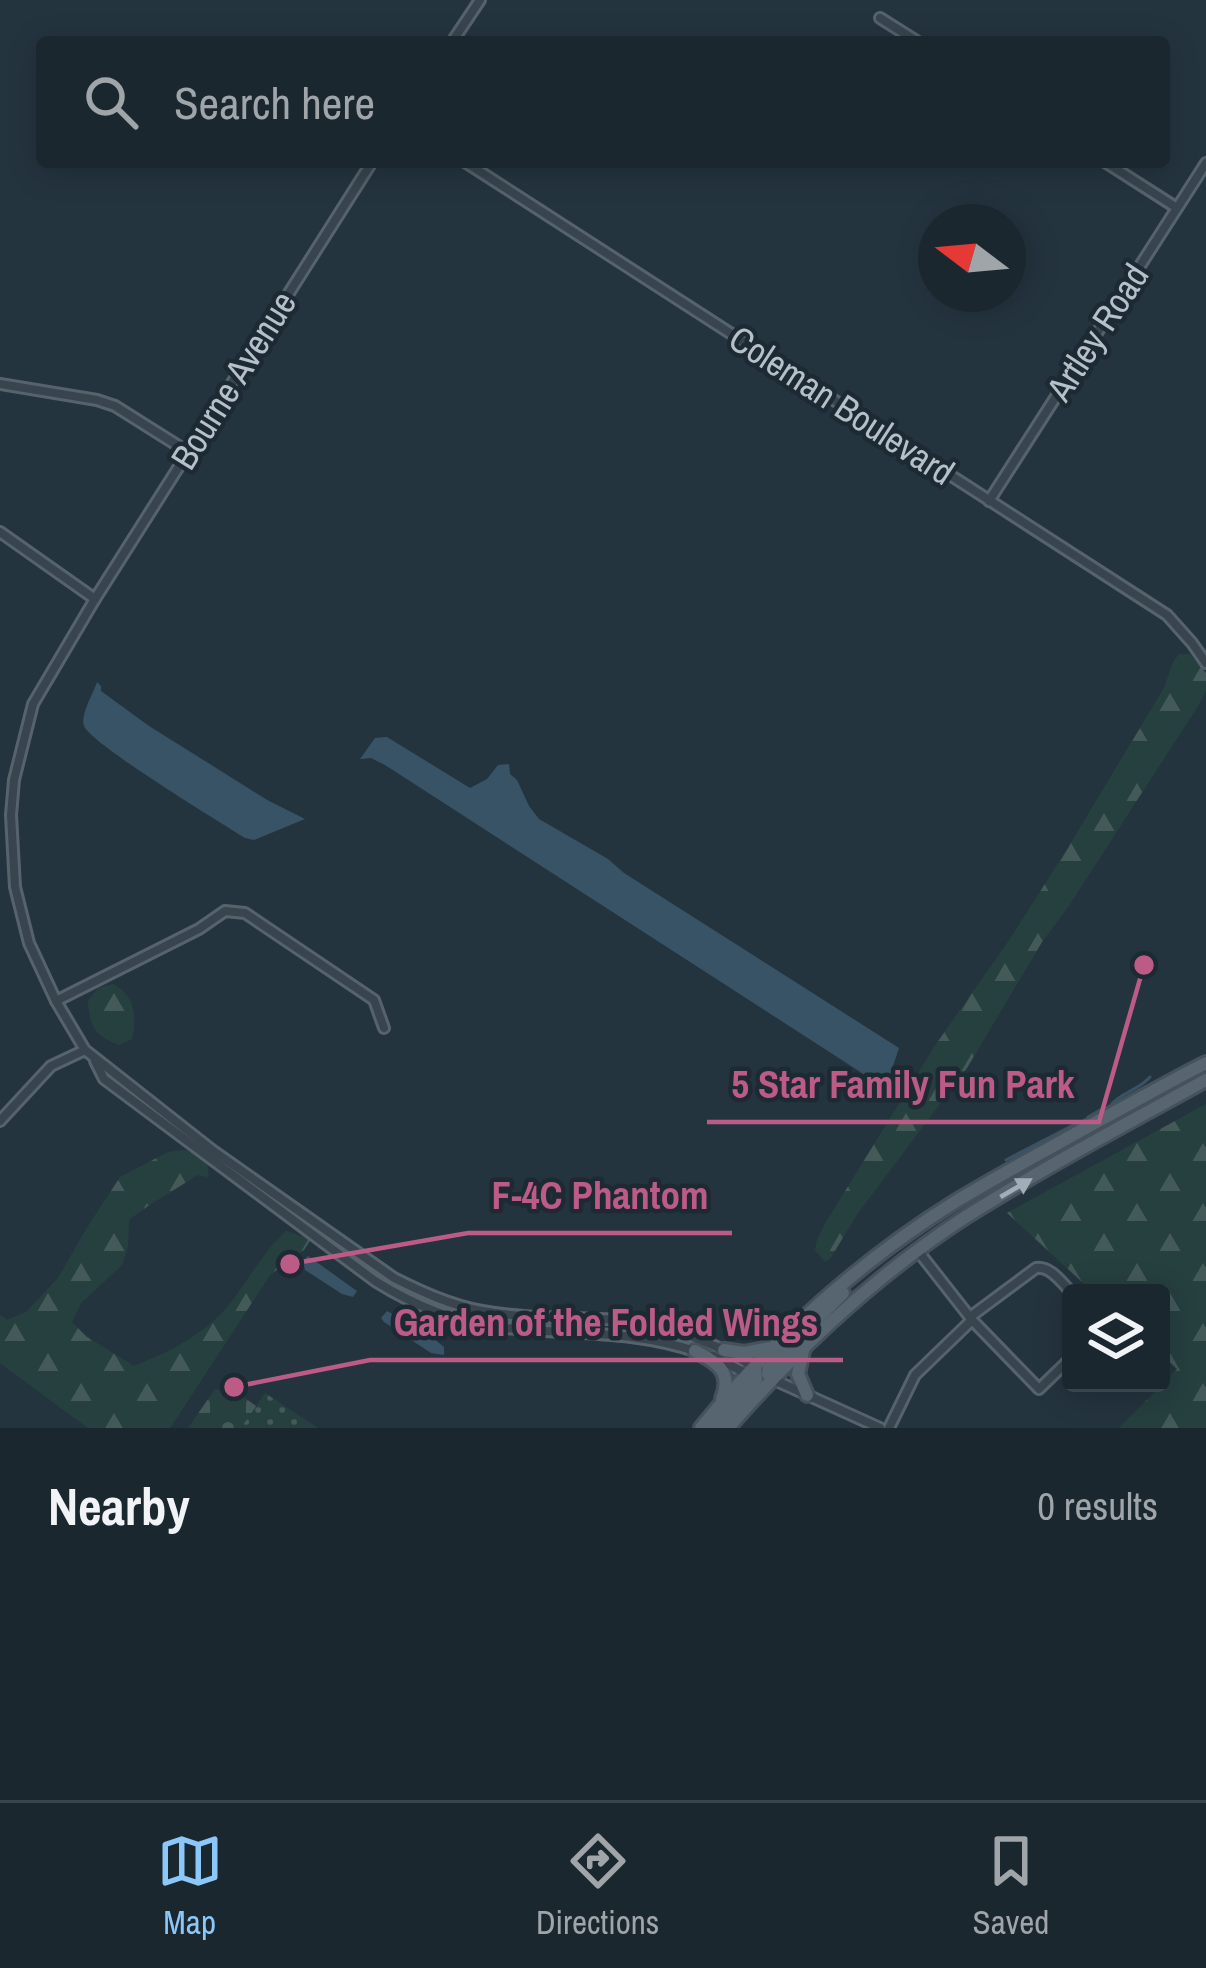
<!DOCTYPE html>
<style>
:root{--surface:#1b272f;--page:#242f37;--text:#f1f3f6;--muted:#a0a5aa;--line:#39444b;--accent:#8bc7f8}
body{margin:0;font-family:"Archivo Narrow",sans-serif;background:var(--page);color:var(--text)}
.controls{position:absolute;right:36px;bottom:36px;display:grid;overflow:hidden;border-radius:12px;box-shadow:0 6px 30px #0003}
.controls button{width:108px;height:108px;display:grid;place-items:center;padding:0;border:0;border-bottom:3px solid var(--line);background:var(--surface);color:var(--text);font:60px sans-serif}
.compass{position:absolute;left:918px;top:204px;width:108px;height:108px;border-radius:50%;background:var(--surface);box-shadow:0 6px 30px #0003;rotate:286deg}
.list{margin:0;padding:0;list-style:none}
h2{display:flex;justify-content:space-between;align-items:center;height:156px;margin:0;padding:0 48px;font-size:51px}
h2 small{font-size:39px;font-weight:400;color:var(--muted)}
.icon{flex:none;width:66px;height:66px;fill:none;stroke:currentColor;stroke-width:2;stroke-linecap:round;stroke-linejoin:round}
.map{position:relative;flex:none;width:1206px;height:1428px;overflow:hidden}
.search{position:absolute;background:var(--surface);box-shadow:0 6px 30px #0003;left:36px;right:36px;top:36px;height:132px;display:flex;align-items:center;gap:30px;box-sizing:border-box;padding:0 42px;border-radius:12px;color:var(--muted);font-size:45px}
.sheet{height:372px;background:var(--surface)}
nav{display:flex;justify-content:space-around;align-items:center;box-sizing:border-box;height:168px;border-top:3px solid var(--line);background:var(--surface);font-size:33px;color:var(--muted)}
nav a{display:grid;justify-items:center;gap:6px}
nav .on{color:var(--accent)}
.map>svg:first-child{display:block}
</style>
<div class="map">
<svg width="1206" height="1428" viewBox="0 0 1206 1428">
<defs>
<pattern id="forest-firs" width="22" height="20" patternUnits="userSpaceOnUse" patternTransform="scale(3)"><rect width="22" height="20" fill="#26403f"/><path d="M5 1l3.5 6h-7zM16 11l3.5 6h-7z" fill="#435a59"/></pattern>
<pattern id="cemetery-stones" width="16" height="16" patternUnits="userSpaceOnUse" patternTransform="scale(3)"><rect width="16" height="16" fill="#26403f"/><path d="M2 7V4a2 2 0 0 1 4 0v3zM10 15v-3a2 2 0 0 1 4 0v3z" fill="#435a59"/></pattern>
<pattern id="garden-dots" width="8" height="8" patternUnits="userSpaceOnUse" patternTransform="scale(3)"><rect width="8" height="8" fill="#26403f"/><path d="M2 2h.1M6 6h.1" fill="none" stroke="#435a59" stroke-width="1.8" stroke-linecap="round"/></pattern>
</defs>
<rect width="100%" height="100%" fill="#24343f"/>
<g fill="url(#forest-firs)">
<path d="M1179,654H1190L1206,673V691L1196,709L1068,907L1042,942L967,1068L858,1213L830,1259L825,1262L815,1250L817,1240L826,1222L934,1047L1010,939L1069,846L1164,688L1173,662Z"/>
<path d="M113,984C135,995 137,1018 132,1039L119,1045C94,1035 90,1027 88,1000L99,988Z"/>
<path d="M1206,1104V1428H1119L1177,1369L1161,1354V1293H1094L1007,1213Z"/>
<path d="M184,1150L206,1157L209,1177L197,1175C174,1191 150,1203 129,1220L128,1246L122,1265L81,1303L72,1322L87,1337L134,1366C168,1353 205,1334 229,1305C249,1280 262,1253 286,1231L311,1239L304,1250L270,1275L170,1428H88L0,1363V1315L7,1320L26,1312L59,1277L83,1234L120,1177L168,1152Z"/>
</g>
<path fill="url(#cemetery-stones)" d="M215,1389L245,1398L260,1409L253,1428H188Z"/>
<path fill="url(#garden-dots)" d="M265,1393L318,1428H241Z"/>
<g fill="#385366">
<path d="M97,682L101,686V691L149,726L269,801L305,819L254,840L245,838C220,822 91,744 84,726C80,715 94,692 97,682Z"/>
<path d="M387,737L470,788L487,779L498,765L509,764L510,774L517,780L529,806L539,819L608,859L624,873L899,1048L890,1075L877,1081L865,1075L385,765L371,758L360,759L375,738Z"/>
<path d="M308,1256L357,1291L353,1297L342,1294L305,1270L303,1261Z"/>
<path d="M387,1311L422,1329L444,1347V1355L431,1353L384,1322L381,1318Z"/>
</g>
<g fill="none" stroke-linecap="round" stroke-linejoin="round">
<g stroke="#385366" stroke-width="3">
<path d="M1111,1105C1120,1093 1139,1090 1150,1077"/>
<path d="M1088,1117L1100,1110"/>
<path d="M1006,1160L1079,1122"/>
</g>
<defs>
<g id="minor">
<path d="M880,18L918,42"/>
<path d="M452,42L480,0"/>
<path d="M465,162L1167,615L1192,643L1206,663"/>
<path d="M1105,162L1177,208"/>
<path d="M0,384L97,400L115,406L188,452"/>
<path d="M989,501L1206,163"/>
<path d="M0,532L95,599L33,704L14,780L11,815L15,887L29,943L56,1001L85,1050L212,1150L394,1278C422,1292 450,1305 482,1311C531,1320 582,1316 632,1321C676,1326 717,1345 755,1367"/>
<path d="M95,599L372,162"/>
<path d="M56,1001L199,929L225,911L245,913L374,1000L384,1028"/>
<path d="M95,1061L104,1079L375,1281C412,1304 452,1322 496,1327C568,1336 627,1328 698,1352"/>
<path d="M0,1121L51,1066L85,1050"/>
<path d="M918,1251L972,1320L1039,1389L1071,1358"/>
<path d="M970,1317L1036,1268C1051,1266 1062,1283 1072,1293"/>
<path d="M713,1356L747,1374"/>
<path d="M772,1379L880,1428"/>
<path d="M889,1428L915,1375L972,1320"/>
</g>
<g id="primary">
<path d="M724,1350L744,1353L770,1348"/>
<path d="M695,1351C717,1362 733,1372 722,1399"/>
<path d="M803,1351L798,1374L807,1395"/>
<path d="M772,1379L768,1374L769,1367L843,1293"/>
<path d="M701,1428C771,1341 860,1261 955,1202C1003,1173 1052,1147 1100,1120C1136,1101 1170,1081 1206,1063"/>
<path d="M715,1428L756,1380L755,1367"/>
<path d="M728,1428C798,1348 877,1274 967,1216C1045,1167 1126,1124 1206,1080"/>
</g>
</defs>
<use href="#minor" stroke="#56636c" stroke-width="14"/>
<use href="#primary" stroke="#45515b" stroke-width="18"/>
<use href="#minor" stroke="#38454f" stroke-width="8"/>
<use href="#primary" stroke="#56656f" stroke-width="12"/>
</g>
<defs><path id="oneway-solid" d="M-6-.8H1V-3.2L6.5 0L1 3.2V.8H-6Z" transform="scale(3)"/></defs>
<use fill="#a2aeb7" href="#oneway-solid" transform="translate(1016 1188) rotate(-30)"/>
<g text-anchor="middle" stroke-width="9" stroke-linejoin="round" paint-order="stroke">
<g font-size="36" fill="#b5c0c9" stroke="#1d2a34">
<text transform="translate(1097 332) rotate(-57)" y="13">Artley Road</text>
<text transform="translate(233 380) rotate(-58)" y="13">Bourne Avenue</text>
<text transform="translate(842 405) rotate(33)" y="13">Coleman Boulevard</text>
</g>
</g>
<path fill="none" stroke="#bd5b87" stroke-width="4.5" d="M1144 965L1099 1122H707M290 1264L468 1233H732M234 1387L370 1360H843"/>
<g fill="#bd5b87" stroke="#1d2a34" stroke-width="4.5">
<circle cx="1144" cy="965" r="12"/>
<circle cx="290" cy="1264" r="12"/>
<circle cx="234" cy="1387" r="12"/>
</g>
<g font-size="39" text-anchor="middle" font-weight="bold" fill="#bd5b87" stroke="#1d2a34" stroke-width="9" stroke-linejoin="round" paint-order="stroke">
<text x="903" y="1098">5 Star Family Fun Park</text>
<text x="600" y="1209">F-4C Phantom</text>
<text x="606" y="1336">Garden of the Folded Wings</text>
</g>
</svg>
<div class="controls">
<button><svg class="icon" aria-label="layers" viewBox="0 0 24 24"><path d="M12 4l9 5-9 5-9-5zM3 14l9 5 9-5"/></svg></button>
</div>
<svg class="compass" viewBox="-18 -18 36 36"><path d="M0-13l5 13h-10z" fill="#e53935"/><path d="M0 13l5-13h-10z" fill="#a0a5aa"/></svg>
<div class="search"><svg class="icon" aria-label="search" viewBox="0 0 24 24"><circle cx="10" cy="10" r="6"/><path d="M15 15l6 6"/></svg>Search here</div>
</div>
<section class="sheet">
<h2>Nearby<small>0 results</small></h2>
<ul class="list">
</ul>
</section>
<nav>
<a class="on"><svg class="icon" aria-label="map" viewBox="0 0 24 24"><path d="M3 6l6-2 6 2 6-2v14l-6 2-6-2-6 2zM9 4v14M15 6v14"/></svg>Map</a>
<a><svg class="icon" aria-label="directions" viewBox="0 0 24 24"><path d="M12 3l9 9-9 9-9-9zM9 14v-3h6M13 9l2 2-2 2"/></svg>Directions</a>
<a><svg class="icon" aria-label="saved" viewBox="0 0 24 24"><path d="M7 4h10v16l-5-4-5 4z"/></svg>Saved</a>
</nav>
